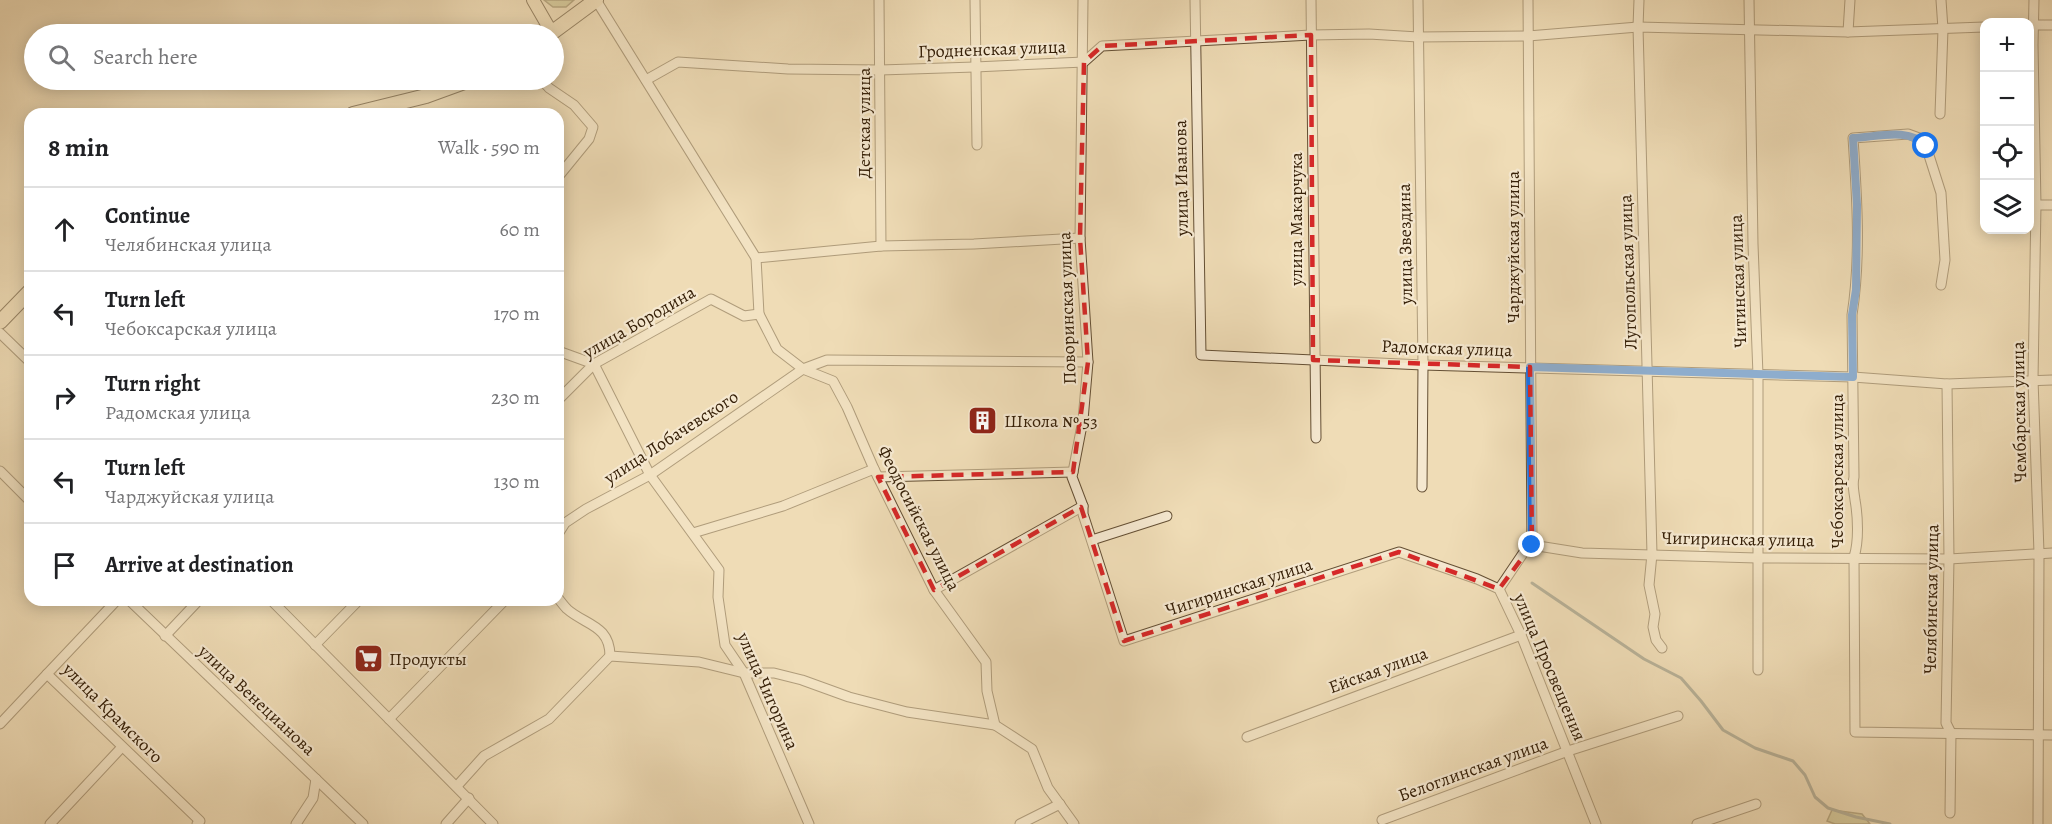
<!DOCTYPE html>
<meta charset="utf-8">
<style>
:root{--surface:#fff;--page:#f2f2f2;--text:#202124;--muted:#757577;--line:#e0e0e0}
body{margin:0;font-family:Alegreya,serif;background:var(--page);color:var(--text)}
.controls{position:absolute;right:18px;top:18px;display:grid;overflow:hidden;border-radius:12px;box-shadow:0 3px 15px #0003}
.controls button{width:54px;height:54px;display:grid;place-items:center;padding:0;border:0;border-bottom:2px solid var(--line);background:var(--surface);color:var(--text);font:30px sans-serif}
.stop{position:absolute;width:18px;height:18px;margin:-14px;border:4px solid #1a73e8;border-radius:50%;background:#fff}
.stop.end{background:#1a73e8;border-color:#fff;box-shadow:0 2px 6px #0008}
.list{margin:0;padding:0;list-style:none}
h2{display:flex;justify-content:space-between;align-items:center;height:78px;margin:0;padding:0 24px;font-size:26px}
h2 small{font-size:20px;font-weight:400;color:var(--muted)}
.list li{display:grid;grid-template-columns:39px 1fr auto;gap:18px;align-items:center;box-sizing:border-box;height:84px;padding:0 24px;border-top:2px solid var(--line)}
.list b{display:block;font-size:22px;white-space:nowrap}
.list p{margin:0;font-size:20px;white-space:nowrap;color:var(--muted)}
.list em{font-size:20px;font-style:normal;color:var(--muted)}
.icon{flex:none;width:33px;height:33px;fill:none;stroke:currentColor;stroke-width:2;stroke-linecap:round;stroke-linejoin:round}
.map{position:relative;flex:none;width:2052px;height:824px;overflow:hidden}
.search{position:absolute;background:var(--surface);box-shadow:0 3px 15px #0003;left:24px;top:24px;width:540px;height:66px;display:flex;align-items:center;gap:15px;box-sizing:border-box;padding:0 21px;border-radius:33px;color:var(--muted);font-size:22px}
.panel{position:absolute;background:var(--surface);box-shadow:0 3px 15px #0003;left:24px;top:108px;width:540px;height:498px;border-radius:18px}
.map>svg:first-child{display:block}
</style>
<div class="map">
<svg width="2052" height="824" viewBox="0 0 2052 824">
<rect width="100%" height="100%" fill="#efdcb6"/>
<filter id="stains"><feTurbulence type="fractalNoise" baseFrequency=".00333" numOctaves="4"/><feColorMatrix values="0 0 0 0 .2 0 0 0 0 .09 0 0 0 0 .02 0 0 0 .5 -.17"/></filter>
<radialGradient id="worn" r=".72"><stop offset=".6" stop-color="#630" stop-opacity="0"/><stop offset="1" stop-color="#630" stop-opacity=".3"/></radialGradient>
<g fill="#c1be88" stroke="#7c6f48" stroke-width="1.5">
<path d="M544,0H574L566,7H553Z"/>
<path d="M1832,810L1862,814L1870,824H1835L1827,821Z"/>
</g>
<g fill="none" stroke-linecap="round" stroke-linejoin="round">
<path stroke="#757c72" stroke-width="3" d="M1532,583L1644,659L1681,678L1701,701L1723,730L1755,748L1793,761L1805,775L1815,797L1828,808L1856,817L1890,824"/>
<defs>
<g id="minor">
<path d="M596,0L756,258L759,314"/>
<path d="M879,0L881,246"/>
<path d="M975,0L977,145"/>
<path d="M1083,0L1080,238L1088,362L1083,420L1072,477L1083,506V514L1124,641L1399,552L1477,579L1499,589L1521,635L1596,824"/>
<path d="M1195,0L1201,355L1423,365L1853,377L1947,384L2052,380"/>
<path d="M1311,0L1316,438"/>
<path d="M1418,0L1423,365L1422,487"/>
<path d="M1639,0L1638,27L1652,554L1649,585L1655,614L1653,627L1656,640L1662,648"/>
<path d="M1749,0L1753,244L1758,375V670"/>
<path d="M2034,0L2033,45L2036,205L2033,379L2039,553L2038,824"/>
<path d="M2030,25H2052"/>
<path d="M1848,32L1850,0"/>
<path d="M542,80L549,88L574,105L593,127L589,139L558,177"/>
<path d="M646,80L678,62L788,69L880,70L975,67L1084,62L1102,46L1311,35L1369,34L1418,37L1528,36L1638,27L1848,32L1984,27"/>
<path d="M1940,114L1943,29L1941,0"/>
<path d="M2036,205H2052"/>
<path d="M756,258L881,246L974,244L1080,238"/>
<path d="M1941,285L1945,260L1941,193L1926,146L1919,138L1908,134L1853,138C1857,197 1861,257 1852,315L1854,477C1852,486 1854,491 1855,500C1858,517 1859,541 1854,557L1855,732L2052,735"/>
<path d="M0,333L30,362"/>
<path d="M558,351L594,364L650,475L719,570L718,597L725,645L744,673L809,824"/>
<path d="M1947,384L1949,559L1946,723L1951,733L1950,813"/>
<path d="M558,400L594,364L711,299L744,316L759,314L777,349L803,369L833,381L847,407L874,469L934,590L986,662L987,691L995,725L1032,749L1048,788L1074,824"/>
<path d="M0,471L30,501"/>
<path d="M878,477L1073,472"/>
<path d="M693,533L783,506L874,469"/>
<path d="M558,534L565,523L586,509L650,475L803,369L827,360L1088,362"/>
<path d="M1092,540L1167,516"/>
<path d="M1532,545L1582,553L1757,558L1949,559L2052,553"/>
<path d="M1499,589L1528,546L1532,545L1528,0"/>
<path d="M934,590L1083,506"/>
<path d="M558,598C561,602 564,606 567,609C585,625 610,625 610,656"/>
<path d="M117,600L47,674L200,821L197,824"/>
<path d="M129,600L363,824"/>
<path d="M271,600L493,824"/>
<path d="M165,636L199,600"/>
<path d="M315,645L359,600"/>
<path d="M389,719L505,600"/>
<path d="M0,724L47,674"/>
<path d="M1247,737L1521,635"/>
<path d="M457,786L484,756L549,719L610,656L699,662L744,673H774L802,680L849,697L907,712L995,725"/>
<path d="M1382,820L1568,751L1678,716"/>
<path d="M50,824L122,747"/>
<path d="M296,824L313,798L316,779"/>
<path d="M446,824L469,798"/>
<path d="M1020,824L1060,804"/>
<path d="M1697,824L1756,804"/>
</g>
<path id="major" d="M533,0L552,33"/>
<g id="highway">
<path d="M550,34L596,0"/>
<path d="M353,114L426,96L470,80"/>
<path d="M0,322L30,291"/>
</g>
</defs>
<use href="#minor" stroke="#644f34" stroke-width="11"/>
<use href="#major" stroke="#362008" stroke-width="14"/>
<use href="#highway" stroke="#362008" stroke-width="16"/>
<use href="#minor" stroke="#f5e8d0" stroke-width="9"/>
<use href="#major" stroke="#efdcb6" stroke-width="12"/>
<use href="#highway" stroke="#efdcb6" stroke-width="14"/>
</g>
<g fill="none" stroke-linecap="round" stroke-linejoin="round">
<path stroke="#1a73e8" stroke-width="8" d="M1532,545L1530,367L1853,377L1852,315L1856,290L1857,205L1853,138C1877,137 1909,127 1926,146"/>
</g>
<path d="M0 0H2052V824H0ZM1311,35L1313,360L1530,367L1532,545L1499,589L1399,552L1124,641L1081,507L934,590L878,477L1073,472L1088,362L1080,238L1084,62L1102,46Z" fill="#efdcb6" fill-opacity=".55" fill-rule="evenodd"/>
<path fill="none" stroke="#d62828" stroke-width="4.5" stroke-dasharray="12 8" stroke-linejoin="round" d="M1311,35L1313,360L1530,367L1532,545L1499,589L1399,552L1124,641L1081,507L934,590L878,477L1073,472L1088,362L1080,238L1084,62L1102,46Z"/>
<defs>
<symbol id="building-square" viewBox="-11 -11 22 22"><rect x="-9" y="-9" width="18" height="18" rx="4" fill="#8f2418" stroke="#f5e8d0"/><path d="M-4-6H4V6H1V3H-1V6H-4ZM-2.5-4.3h1.7v1.8h-1.7ZM.8-4.3h1.7v1.8H.8ZM-2.5-1h1.7V.8h-1.7ZM.8-1h1.7V.8H.8Z" fill="#fff"/></symbol>
<symbol id="supermarket-square" viewBox="-11 -11 22 22"><rect x="-9" y="-9" width="18" height="18" rx="4" fill="#8f2418" stroke="#f5e8d0"/><path d="M-6-5.5h2.5l.6 2H6L4.5 2H-2.5L-4.4-4H-6ZM-1.5 3.2a1.3 1.3 0 1 0 .1 0ZM3 3.2a1.3 1.3 0 1 0 .1 0Z" fill="#fff"/></symbol>
</defs>
<g fill-rule="evenodd">
<use href="#building-square" x="966" y="404" width="33" height="33"/>
<use href="#supermarket-square" x="352" y="642" width="33" height="33"/>
</g>
<g text-anchor="middle" stroke-width="4.5" stroke-linejoin="round" paint-order="stroke">
<g font-size="18" fill="#362008" stroke="#f5e8d0">
<text transform="translate(992 49) rotate(-2)" y="6">Гродненская улица</text>
<text transform="translate(864 123) rotate(-90)" y="6">Детская улица</text>
<text transform="translate(1181 178) rotate(-91)" y="6">улица Иванова</text>
<text transform="translate(1296 219) rotate(-90)" y="6">улица Макарчука</text>
<text transform="translate(1405 244) rotate(-91)" y="6">улица Звездина</text>
<text transform="translate(1513 247) rotate(-90)" y="6">Чарджуйская улица</text>
<text transform="translate(1628 272) rotate(-92)" y="6">Лугопольская улица</text>
<text transform="translate(1738 281) rotate(-92)" y="6">Читинская улица</text>
<text transform="translate(1067 308) rotate(-92)" y="6">Поворинская улица</text>
<text transform="translate(639 322) rotate(-30)" y="6">улица Бородина</text>
<text transform="translate(1447 348) rotate(2)" y="6">Радомская улица</text>
<text transform="translate(2019 412) rotate(-91)" y="6">Чембарская улица</text>
<text transform="translate(671 437) rotate(-33)" y="6">улица Лобачевского</text>
<text transform="translate(1837 471) rotate(-90)" y="6">Чебоксарская улица</text>
<text transform="translate(919 518) rotate(63)" y="6">Феодосийская улица</text>
<text transform="translate(1738 539) rotate(1)" y="6">Чигиринская улица</text>
<text transform="translate(1239 587) rotate(-18)" y="6">Чигиринская улица</text>
<text transform="translate(1931 599) rotate(-89)" y="6">Челябинская улица</text>
<text transform="translate(1550 667) rotate(67)" y="6">улица Просвещения</text>
<text transform="translate(1378 670) rotate(-20)" y="6">Ейская улица</text>
<text transform="translate(768 691) rotate(66)" y="6">улица Чигорина</text>
<text transform="translate(257 700) rotate(43)" y="6">улица Венецианова</text>
<text transform="translate(113 713) rotate(45)" y="6">улица Крамского</text>
<text transform="translate(1473 769) rotate(-20)" y="6">Белоглинская улица</text>
</g>
<g font-size="18" fill="#362008" stroke="#f5e8d0" text-anchor="start">
<text x="1004" y="427">Школа № 53</text>
<text x="389" y="665">Продукты</text>
</g>
</g>
<rect width="100%" height="100%" filter="url(#stains)"/>
<rect width="100%" height="100%" fill="url(#worn)"/>
</svg>
<div class="controls">
<button>+</button>
<button>−</button>
<button><svg class="icon" aria-label="locate" viewBox="0 0 24 24"><circle cx="12" cy="12" r="6"/><path d="M12 2v4M12 18v4M2 12h4M18 12h4"/></svg></button>
<button><svg class="icon" aria-label="layers" viewBox="0 0 24 24"><path d="M12 4l9 5-9 5-9-5zM3 14l9 5 9-5"/></svg></button>
</div>
<div class="stop" style="left:1926px;top:146px"></div>
<div class="stop end" style="left:1532px;top:545px"></div>
<div class="search"><svg class="icon" aria-label="search" viewBox="0 0 24 24"><circle cx="10" cy="10" r="6"/><path d="M15 15l6 6"/></svg>Search here</div>
<section class="panel">
<h2>8 min<small>Walk · 590 m</small></h2>
<ul class="list">
<li><svg class="icon" aria-label="ahead" viewBox="0 0 24 24"><path d="M12 20V5M6 11l6-6 6 6"/></svg><div><b>Continue</b><p>Челябинская улица</p></div><em>60 m</em></li>
<li><svg class="icon" aria-label="left" viewBox="0 0 24 24"><path d="M17 20v-9H6M10 6l-5 5 5 5"/></svg><div><b>Turn left</b><p>Чебоксарская улица</p></div><em>170 m</em></li>
<li><svg class="icon" aria-label="right" viewBox="0 0 24 24"><path d="M7 20v-9h11M14 6l5 5-5 5"/></svg><div><b>Turn right</b><p>Радомская улица</p></div><em>230 m</em></li>
<li><svg class="icon" aria-label="left" viewBox="0 0 24 24"><path d="M17 20v-9H6M10 6l-5 5 5 5"/></svg><div><b>Turn left</b><p>Чарджуйская улица</p></div><em>130 m</em></li>
<li><svg class="icon" aria-label="arrive" viewBox="0 0 24 24"><path d="M6 21V4h12l-3 4 3 4H6"/></svg><div><b>Arrive at destination</b></div></li>
</ul>
</section>
</div>
